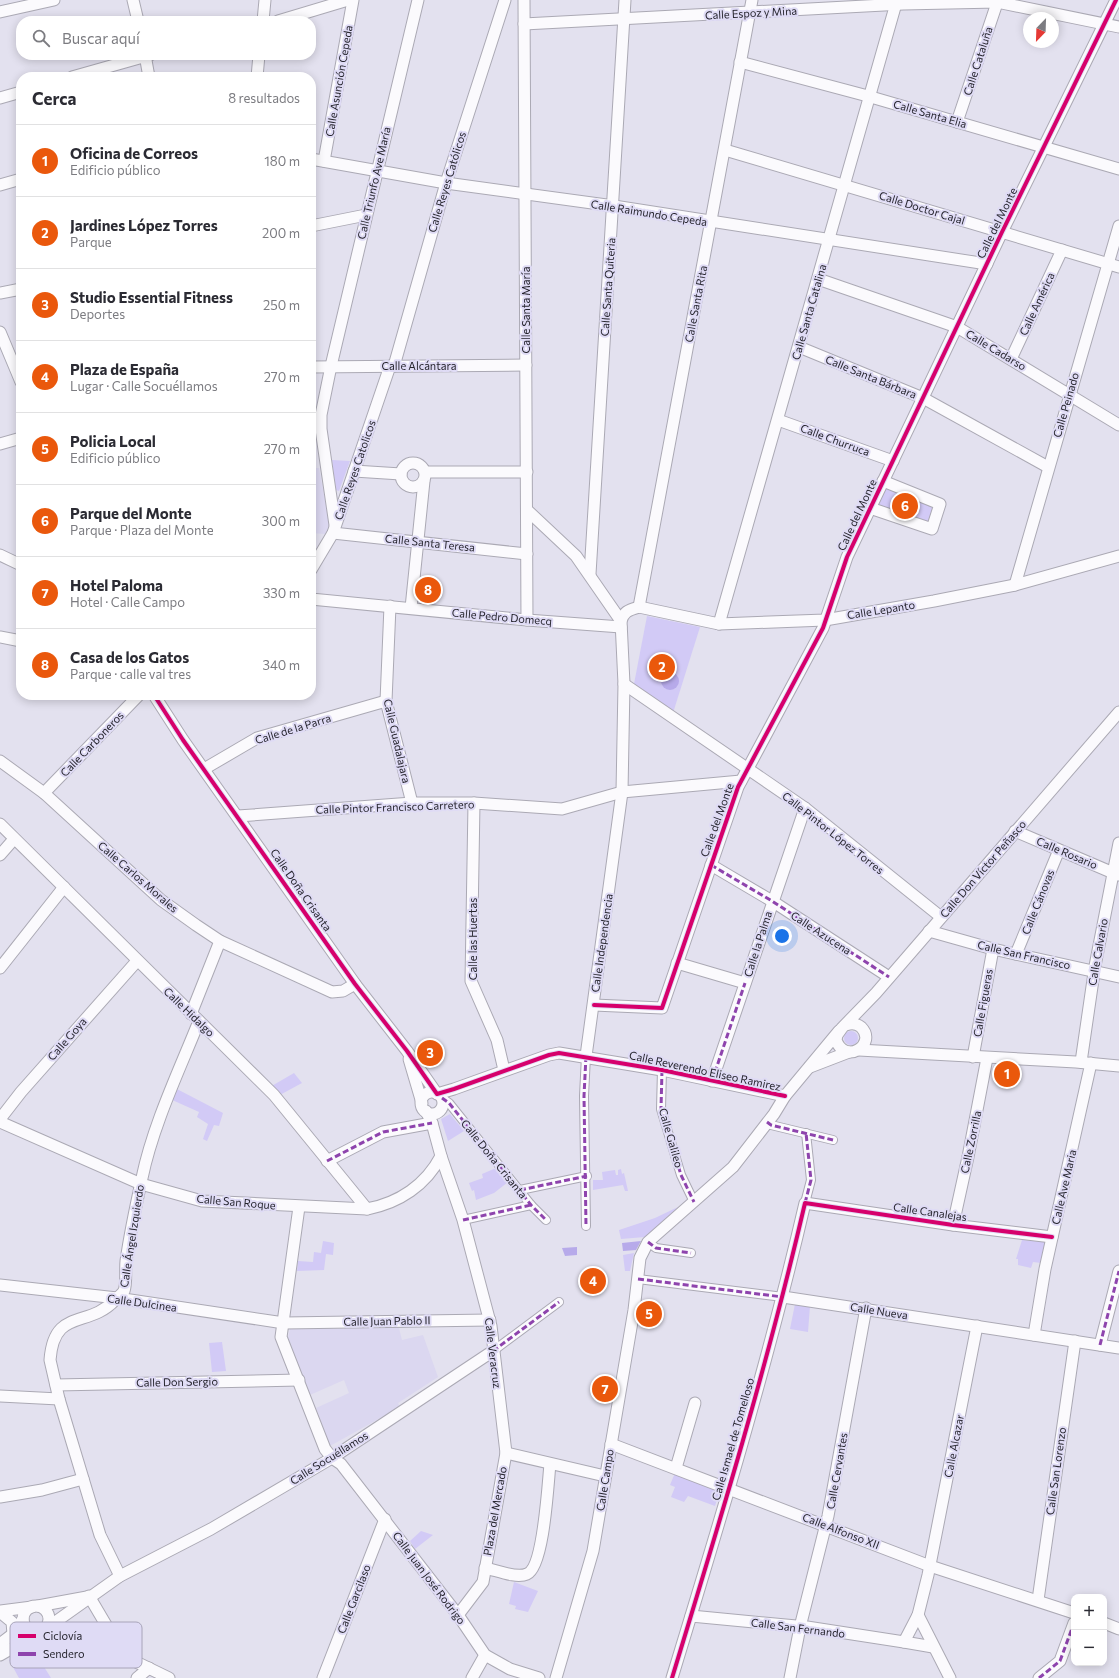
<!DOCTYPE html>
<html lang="es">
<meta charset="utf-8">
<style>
:root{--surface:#fff;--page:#f7f7f7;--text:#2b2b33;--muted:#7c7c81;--line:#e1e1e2;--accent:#ea580c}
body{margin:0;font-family:Commissioner,sans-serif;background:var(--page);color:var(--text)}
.controls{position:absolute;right:12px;bottom:12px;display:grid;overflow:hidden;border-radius:8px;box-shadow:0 2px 10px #0003}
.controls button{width:36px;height:36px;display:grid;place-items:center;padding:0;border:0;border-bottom:1px solid var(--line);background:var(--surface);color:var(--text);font:20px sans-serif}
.compass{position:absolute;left:1023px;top:12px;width:36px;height:36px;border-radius:50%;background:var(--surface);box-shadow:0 2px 10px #0003;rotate:203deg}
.you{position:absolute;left:782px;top:936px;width:14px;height:14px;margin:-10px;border:3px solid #fff;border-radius:50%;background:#1a73e8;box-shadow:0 0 0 6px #1a73e833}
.badge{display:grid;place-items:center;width:26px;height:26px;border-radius:50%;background:var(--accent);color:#fff;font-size:13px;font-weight:700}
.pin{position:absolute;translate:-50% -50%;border:2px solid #fff;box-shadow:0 1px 4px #0006}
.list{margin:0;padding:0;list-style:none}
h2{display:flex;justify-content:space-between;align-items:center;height:52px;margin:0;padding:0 16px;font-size:17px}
h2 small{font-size:13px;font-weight:400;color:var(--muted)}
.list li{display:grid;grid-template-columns:26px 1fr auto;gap:12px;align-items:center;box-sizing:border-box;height:72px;padding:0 16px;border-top:1px solid var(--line)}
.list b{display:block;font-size:15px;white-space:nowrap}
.list p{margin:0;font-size:13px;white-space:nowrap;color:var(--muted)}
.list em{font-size:13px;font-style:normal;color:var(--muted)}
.icon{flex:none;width:22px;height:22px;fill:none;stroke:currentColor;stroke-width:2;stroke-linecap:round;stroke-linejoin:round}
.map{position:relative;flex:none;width:1119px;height:1678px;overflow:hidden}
.search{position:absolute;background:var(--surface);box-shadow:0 2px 10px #0003;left:16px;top:16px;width:300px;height:44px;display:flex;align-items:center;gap:10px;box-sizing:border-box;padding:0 14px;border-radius:16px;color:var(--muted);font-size:15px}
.panel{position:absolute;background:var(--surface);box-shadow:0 2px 10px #0003;left:16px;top:72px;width:300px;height:628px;border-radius:16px}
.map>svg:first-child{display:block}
</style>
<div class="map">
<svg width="1119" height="1678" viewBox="0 0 1119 1678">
<rect width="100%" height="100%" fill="#e3e1ef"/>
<g fill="#dbd7f0">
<path d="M311,468H319L330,526L325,534L311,533Z"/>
<path d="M344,1327L399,1328L402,1340L423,1335L438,1377L398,1403L400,1407L330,1446L316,1408L349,1393L344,1380L310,1395L288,1338L290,1329H344Z"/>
</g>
<g fill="#d2caf6">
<path d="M332,460L350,461L339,491L336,490Z"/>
<path d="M883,481L940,504L932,529L870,508Z"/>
<path d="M420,579L438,580L435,604L423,603V598L419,596Z"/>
<path d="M647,616L700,627L673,713L634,684Z"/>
<circle cx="851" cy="1038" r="7"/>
<path d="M294,1073L302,1083L278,1096L270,1087Z"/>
<path d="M175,1088L223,1113L219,1126L214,1125L207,1141L203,1139L208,1124L197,1117L199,1112L170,1099Z"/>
<path d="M450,1114L464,1131L448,1141L441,1119Z"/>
<path d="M496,1168L508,1182L494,1193L476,1200L474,1190L472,1191L469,1183L483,1178L482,1174Z"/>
<path d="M621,1169L622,1174L624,1173L628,1191H625L623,1185L593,1190V1180H603L602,1172L615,1170L616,1175H618V1170Z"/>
<path d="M678,1207L645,1237L621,1239L619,1230L655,1218Z"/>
<path d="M1022,1240L1044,1242L1045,1244L1041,1263L1033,1262L1031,1268L1018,1265V1259H1016Z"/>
<path d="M323,1241L334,1243L333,1255L326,1254L324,1270L297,1271L298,1261L313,1262L314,1252L321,1253Z"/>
<path d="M634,1253L630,1271H625L623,1255Z"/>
<path d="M795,1304L810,1306L808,1332L790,1329Z"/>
<path d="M222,1342L226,1371L212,1372L209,1343Z"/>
<path d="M675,1473L720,1490L715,1506L688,1496L684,1502L671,1497L675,1487L670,1485Z"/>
<path d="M421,1531L433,1535L415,1549L410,1541Z"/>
<path d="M514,1582L538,1591L528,1612L515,1609L516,1606L509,1604Z"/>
<path d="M31,1646L51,1678H19L9,1660Z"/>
</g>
<g fill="#b7aaea">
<circle cx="670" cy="681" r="9"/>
<path d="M641,1241L636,1250L623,1251L622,1243Z"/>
<path d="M577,1247V1255L565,1256L562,1248Z"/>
</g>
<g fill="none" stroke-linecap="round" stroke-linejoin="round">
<defs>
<g id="pedestrian">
<path d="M586,1056L584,1096L586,1226"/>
<path d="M662,1070L661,1109L681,1175L694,1202"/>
<path d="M442,1098L449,1103L531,1205L546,1220"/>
<path d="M767,1122L771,1125L833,1140"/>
<path d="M520,1190L587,1176"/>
<path d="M805,1203L811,1180L806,1133"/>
<path d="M463,1220L531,1205"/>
<path d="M648,1242L656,1248L691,1253"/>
<path d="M638,1279L783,1297"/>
<path d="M493,1351L559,1302"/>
</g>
<g id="minor">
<path d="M133,0L138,21"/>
<path d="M524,0L527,620"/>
<path d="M0,12L54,0"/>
<path d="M263,21L265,0"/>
<path d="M278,21L348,0"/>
<path d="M524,24L903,4L997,2L1119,27"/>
<path d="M145,55L149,77"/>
<path d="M740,62L864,95L1119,169"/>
<path d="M72,77L150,55"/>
<path d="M257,77L259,55"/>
<path d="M0,98L21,92"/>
<path d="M957,122L998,0"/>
<path d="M725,150L1119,267"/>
<path d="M311,159L446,183L614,206L987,264"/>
<path d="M324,161L353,0"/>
<path d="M0,185L21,179"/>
<path d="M311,226L366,215"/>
<path d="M818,279L957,327L1119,425"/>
<path d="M0,293L21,289"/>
<path d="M0,332L21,382"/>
<path d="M799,347L923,398L1048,467"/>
<path d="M1011,359L1062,250"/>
<path d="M394,366L446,183L505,0"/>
<path d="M311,367L526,365"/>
<path d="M778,420L893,461"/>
<path d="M0,444L21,438"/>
<circle cx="413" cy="475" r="12"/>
<path d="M354,471L401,474"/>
<path d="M425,472H527"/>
<path d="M870,508L932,529L940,504L883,481"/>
<path d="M527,510L576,556L621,621"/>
<path d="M335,525L321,429V415L331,366L418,0"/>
<path d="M333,533L527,554"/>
<path d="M0,555L21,565"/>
<path d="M311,570L333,533L390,366"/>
<path d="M590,574L625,0"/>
<path d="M1015,585L1119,226"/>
<path d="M311,599L527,620L621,627"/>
<path d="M390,606L386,701L412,803"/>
<path d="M639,607L752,0"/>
<path d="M411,608L424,481"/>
<path d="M719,624L897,0"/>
<path d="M0,637L21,641"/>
<path d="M624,684L805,808L941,917"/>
<path d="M154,695L183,740L355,984L407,1051L437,1094L454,1089L549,1055L559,1053L662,1070L785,1096"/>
<path d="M0,761L44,793L161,900L196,925L220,941L332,992L343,991L355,984"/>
<path d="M204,769L257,738L386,701"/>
<path d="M44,793L139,695"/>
<path d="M474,803L471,981L497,1040L504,1070"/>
<path d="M238,816L412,803H474L562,809L622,792L741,781"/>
<path d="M0,824L274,1095L367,1209"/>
<path d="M1015,831L1118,875"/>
<path d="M0,855L14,839"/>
<path d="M711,865L772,901L889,977"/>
<path d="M929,931L993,949L1119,977"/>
<path d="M1016,954L1059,850"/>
<path d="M677,963L745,983"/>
<path d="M0,968L64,887"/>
<path d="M594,1005L662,1008L738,787L823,628L847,557L1002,232L1116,0"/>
<path d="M191,1014L220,941"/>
<path d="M846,1025C851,1023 856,1023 861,1027C878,1044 845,1066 836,1040L837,1035L842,1028L876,993L1119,712"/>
<path d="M859,1050L1076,1062L1119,1066"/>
<path d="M586,1056L622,792L624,684L621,621C624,611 629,610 639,607L719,624L825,620L934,601L1015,585L1119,556"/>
<path d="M973,1057L993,949"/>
<path d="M409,1059L422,1103"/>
<path d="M1081,1062L1095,966L1119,843"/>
<path d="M810,1067L849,1052"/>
<path d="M712,1081L805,808"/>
<circle cx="432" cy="1103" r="11"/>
<path d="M426,1111L432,1123L441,1156L463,1220L491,1326L506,1453L483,1582L458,1615"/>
<path d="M0,1119L21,1092L137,961"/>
<path d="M0,1122L141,1184L202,1201L367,1209C399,1203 426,1185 441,1156"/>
<path d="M327,1161L383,1132L432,1123"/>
<path d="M299,1207L281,1337L325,1449L332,1458L341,1464L458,1615L485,1655L510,1669L539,1678"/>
<path d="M953,1225L968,1157L987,1058"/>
<path d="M0,1285L117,1298L284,1323L490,1320"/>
<path d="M783,1297L1119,1348"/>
<path d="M1034,1335L1045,1269L1091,1063"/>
<path d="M1100,1345L1119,1271"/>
<path d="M56,1385L299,1380"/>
<path d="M0,1396L59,1399"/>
<path d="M611,1444L930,1566L1074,1613"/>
<path d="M506,1453L605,1476"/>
<path d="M676,1468L695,1403"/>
<path d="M0,1497L42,1490L83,1479"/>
<path d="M485,1568C496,1570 516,1579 527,1574C544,1567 548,1482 550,1464"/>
<path d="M120,1576L100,1535L59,1399L50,1360C54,1307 88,1329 115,1300C118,1297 122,1294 124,1291C127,1283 125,1270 126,1261C130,1233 136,1205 142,1178C153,1125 179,1071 199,1021"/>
<path d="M89,1596L122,1652L134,1661L169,1678"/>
<path d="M1038,1600L1075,1341"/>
<circle cx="36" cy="1619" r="13"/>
<path d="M38,1606L87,1597"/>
<path d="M0,1611L32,1607"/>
<path d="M0,1612L12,1622L13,1634"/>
<path d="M918,1615L950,1678"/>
<path d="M691,1616L807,1627L904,1642L918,1615L928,1575L977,1326"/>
<path d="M1104,1623L1119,1629"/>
<path d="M44,1630L120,1576L211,1529L332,1458L493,1351"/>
<path d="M904,1642L933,1647"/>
<path d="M0,1644L13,1634L23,1619"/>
<path d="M0,1655L40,1632"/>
<path d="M137,1678L149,1668"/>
<path d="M323,1678L385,1519"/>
<path d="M472,1678L485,1655"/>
<path d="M556,1678L593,1551L634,1310L640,1258L648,1242L733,1167L774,1114L785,1096L839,1031"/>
<path d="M672,1678C720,1521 768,1363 805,1203L953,1225L1052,1237"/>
<path d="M790,1678L800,1627L828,1516L866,1308"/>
<path d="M1039,1678L1060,1661L1074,1623"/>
</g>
</defs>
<use href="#pedestrian" stroke="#aba9b4" stroke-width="10"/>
<use href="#minor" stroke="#aba9b4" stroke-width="13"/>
<use href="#pedestrian" stroke="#fbfafd" stroke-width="8"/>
<use href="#minor" stroke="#fbfafd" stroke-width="11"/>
<g stroke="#8e44ad" stroke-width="3" stroke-dasharray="6 3" stroke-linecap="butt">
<path d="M711,865L772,901L889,977"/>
<path d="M586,1056L584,1096L586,1226"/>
<path d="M662,1070L661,1109L681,1175L694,1202"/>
<path d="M712,1081L745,983"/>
<path d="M442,1098L449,1103L531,1205L546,1220"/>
<path d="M767,1122L771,1125L833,1140"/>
<path d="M327,1161L383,1132L432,1123"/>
<path d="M520,1190L587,1176"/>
<path d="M805,1203L811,1180L806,1133"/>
<path d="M463,1220L531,1205"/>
<path d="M648,1242L656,1248L691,1253"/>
<path d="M638,1279L783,1297"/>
<path d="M1100,1345L1119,1271"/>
<path d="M493,1351L559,1302"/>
<path d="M1039,1678L1060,1661L1074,1623"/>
</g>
<defs>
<g id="cycleway">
<path d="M154,695L183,740L355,984L407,1051L437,1094L454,1089L549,1055L559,1053L662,1070L785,1096"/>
<path d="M594,1005L662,1008L738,787L823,628L847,557L1002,232L1116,0"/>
<path d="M672,1678C720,1521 768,1363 805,1203L953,1225L1052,1237"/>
</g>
</defs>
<use href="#cycleway" stroke="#dfdbf5" stroke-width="6"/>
<use href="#cycleway" stroke="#d6006c" stroke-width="4"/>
</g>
<g text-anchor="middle" stroke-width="4" stroke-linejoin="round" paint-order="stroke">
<g font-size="11" fill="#26252e" stroke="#dfdbf5">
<text transform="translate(751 13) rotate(-3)" y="4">Calle Espoz y Mina</text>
<text transform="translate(978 61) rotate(-72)" y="4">Calle Cataluña</text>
<text transform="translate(339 81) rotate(-80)" y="4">Calle Asunción Cepeda</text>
<text transform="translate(930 114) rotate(16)" y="4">Calle Santa Elia</text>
<text transform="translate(447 182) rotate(-73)" y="4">Calle Reyes Católicos</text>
<text transform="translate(374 183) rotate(-77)" y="4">Calle Triunfo Ave María</text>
<text transform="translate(922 208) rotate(17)" y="4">Calle Doctor Cajal</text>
<text transform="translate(649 213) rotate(9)" y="4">Calle Raimundo Cepeda</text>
<text transform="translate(997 223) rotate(-64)" y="4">Calle del Monte</text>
<text transform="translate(608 287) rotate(-86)" y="4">Calle Santa Quiteria</text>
<text transform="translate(696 304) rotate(-79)" y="4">Calle Santa Rita</text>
<text transform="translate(1037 304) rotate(-65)" y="4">Calle América</text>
<text transform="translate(526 310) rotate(-90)" y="4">Calle Santa María</text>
<text transform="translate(809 312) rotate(-74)" y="4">Calle Santa Catalina</text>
<text transform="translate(996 350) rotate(31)" y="4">Calle Cadarso</text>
<text x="419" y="370">Calle Alcántara</text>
<text transform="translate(871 377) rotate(22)" y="4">Calle Santa Bárbara</text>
<text transform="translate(1066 405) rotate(-74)" y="4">Calle Peinado</text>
<text transform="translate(835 440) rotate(20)" y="4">Calle Churruca</text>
<text transform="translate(355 470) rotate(-71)" y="4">Calle Reyes Catolicos</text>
<text transform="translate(857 515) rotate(-65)" y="4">Calle del Monte</text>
<text transform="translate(430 543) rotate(6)" y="4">Calle Santa Teresa</text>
<text transform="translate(881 610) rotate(-9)" y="4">Calle Lepanto</text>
<text transform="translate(502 617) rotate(5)" y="4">Calle Pedro Domecq</text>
<text transform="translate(293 729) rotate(-17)" y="4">Calle de la Parra</text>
<text transform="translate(397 741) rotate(77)" y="4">Calle Guadalajara</text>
<text transform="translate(92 744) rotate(-46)" y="4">Calle Carboneros</text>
<text transform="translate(395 807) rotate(-2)" y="4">Calle Pintor Francisco Carretero</text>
<text transform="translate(717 820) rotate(-70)" y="4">Calle del Monte</text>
<text transform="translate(833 833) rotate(38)" y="4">Calle Pintor López Torres</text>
<text transform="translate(1067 853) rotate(23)" y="4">Calle Rosario</text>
<text transform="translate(983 869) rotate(-49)" y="4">Calle Don Víctor Peñasco</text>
<text transform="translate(138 877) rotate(41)" y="4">Calle Carlos Morales</text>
<text transform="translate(301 890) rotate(55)" y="4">Calle Doña Crisanta</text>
<text transform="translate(1038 902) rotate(-68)" y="4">Calle Cánovas</text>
<text transform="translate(821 933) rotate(33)" y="4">Calle Azucena</text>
<text transform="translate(473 939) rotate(-90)" y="4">Calle las Huertas</text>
<text transform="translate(602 943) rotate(-82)" y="4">Calle Independencia</text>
<text transform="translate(758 944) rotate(-72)" y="4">Calle la Palma</text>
<text transform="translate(1098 952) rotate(-80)" y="4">Calle Calvario</text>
<text transform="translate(1024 955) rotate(13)" y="4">Calle San Francisco</text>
<text transform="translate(983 1003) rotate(-80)" y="4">Calle Figueras</text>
<text transform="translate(189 1012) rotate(44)" y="4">Calle Hidalgo</text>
<text transform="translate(67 1039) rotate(-49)" y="4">Calle Goya</text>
<text transform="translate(705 1071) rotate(12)" y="4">Calle Reverendo Eliseo Ramirez</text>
<text transform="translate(671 1138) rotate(74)" y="4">Calle Galileo</text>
<text transform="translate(971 1142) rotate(-78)" y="4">Calle Zorrilla</text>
<text transform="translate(494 1159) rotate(51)" y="4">Calle Doña Crisanta</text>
<text transform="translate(1064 1187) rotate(-77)" y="4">Calle Ave Maria</text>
<text transform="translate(236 1202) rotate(5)" y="4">Calle San Roque</text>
<text transform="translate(930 1212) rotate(8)" y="4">Calle Canalejas</text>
<text transform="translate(132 1236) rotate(-81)" y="4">Calle Ángel Izquierdo</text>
<text transform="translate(142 1303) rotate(8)" y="4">Calle Dulcinea</text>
<text transform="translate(879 1311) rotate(9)" y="4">Calle Nueva</text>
<text transform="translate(387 1321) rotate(-1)" y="4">Calle Juan Pablo II</text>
<text transform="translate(493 1353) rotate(83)" y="4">Calle Veracruz</text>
<text transform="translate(177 1382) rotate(-1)" y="4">Calle Don Sergio</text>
<text transform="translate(733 1439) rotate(-74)" y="4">Calle Ismael de Tomelloso</text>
<text transform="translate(954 1446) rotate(-79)" y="4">Calle Alcazar</text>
<text transform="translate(329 1458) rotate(-32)" y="4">Calle Socuéllamos</text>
<text transform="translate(837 1471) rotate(-80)" y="4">Calle Cervantes</text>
<text transform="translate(1056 1471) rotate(-82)" y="4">Calle San Lorenzo</text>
<text transform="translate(605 1480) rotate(-81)" y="4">Calle Campo</text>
<text transform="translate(495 1511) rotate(-80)" y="4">Plaza del Mercado</text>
<text transform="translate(841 1531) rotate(21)" y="4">Calle Alfonso XII</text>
<text transform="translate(429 1578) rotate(53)" y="4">Calle Juan José Rodrigo</text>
<text transform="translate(354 1599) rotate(-69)" y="4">Calle Garcilaso</text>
<text transform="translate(798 1628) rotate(7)" y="4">Calle San Fernando</text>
</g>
</g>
<rect x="10" y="1622" width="132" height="46" rx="6" fill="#dfdbf5" stroke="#a8a4b9" stroke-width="1"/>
<rect x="18" y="1634" width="18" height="4" fill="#d6006c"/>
<rect x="18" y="1652" width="18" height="4" fill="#8e44ad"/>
<g font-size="11" fill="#26252e">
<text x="43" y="1640">Ciclovía</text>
<text x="43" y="1658">Sendero</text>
</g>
</svg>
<div class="controls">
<button>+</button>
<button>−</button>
</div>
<svg class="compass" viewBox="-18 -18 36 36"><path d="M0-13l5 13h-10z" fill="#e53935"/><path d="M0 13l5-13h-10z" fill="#7c7c81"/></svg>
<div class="you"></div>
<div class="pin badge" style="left:1007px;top:1074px">1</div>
<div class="pin badge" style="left:662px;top:667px">2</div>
<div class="pin badge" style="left:430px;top:1053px">3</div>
<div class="pin badge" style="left:593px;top:1281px">4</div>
<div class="pin badge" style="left:649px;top:1314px">5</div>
<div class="pin badge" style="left:905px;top:506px">6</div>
<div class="pin badge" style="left:605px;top:1389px">7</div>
<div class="pin badge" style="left:428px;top:590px">8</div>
<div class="search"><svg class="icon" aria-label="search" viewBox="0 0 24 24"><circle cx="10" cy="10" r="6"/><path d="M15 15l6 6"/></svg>Buscar aquí</div>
<section class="panel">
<h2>Cerca<small>8 resultados</small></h2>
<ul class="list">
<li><span class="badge">1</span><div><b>Oficina de Correos</b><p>Edificio público</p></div><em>180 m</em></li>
<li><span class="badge">2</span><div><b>Jardines López Torres</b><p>Parque</p></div><em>200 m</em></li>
<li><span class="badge">3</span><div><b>Studio Essential Fitness</b><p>Deportes</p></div><em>250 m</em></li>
<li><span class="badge">4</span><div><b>Plaza de España</b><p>Lugar · Calle Socuéllamos</p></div><em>270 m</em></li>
<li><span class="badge">5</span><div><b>Policia Local</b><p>Edificio público</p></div><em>270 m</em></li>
<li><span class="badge">6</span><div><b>Parque del Monte</b><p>Parque · Plaza del Monte</p></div><em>300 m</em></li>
<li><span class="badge">7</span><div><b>Hotel Paloma</b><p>Hotel · Calle Campo</p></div><em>330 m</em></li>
<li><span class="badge">8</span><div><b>Casa de los Gatos</b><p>Parque · calle val tres</p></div><em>340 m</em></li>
</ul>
</section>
</div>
